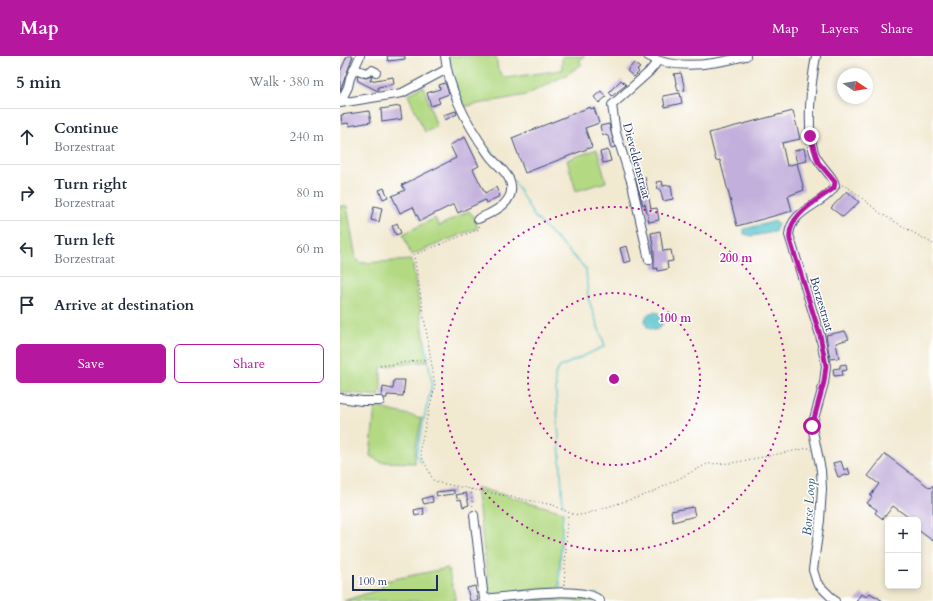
<!DOCTYPE html>
<meta charset="utf-8">
<style>
:root{--surface:#fff;--page:#f6f6f7;--text:#1f2937;--muted:#747a83;--line:#e0e1e3;--accent:#b5179e}
body{margin:0;font-family:Cardo,serif;background:var(--page);color:var(--text)}
.controls{position:absolute;right:12px;bottom:12px;display:grid;overflow:hidden;border-radius:6px;box-shadow:0 2px 6px #0003}
.controls button{width:36px;height:36px;display:grid;place-items:center;padding:0;border:0;border-bottom:1px solid var(--line);background:var(--surface);color:var(--text);font:20px sans-serif}
.compass{position:absolute;left:497px;top:12px;width:36px;height:36px;border-radius:50%;background:var(--surface);box-shadow:0 2px 6px #0003;rotate:102deg}
.scale{position:absolute;left:12px;bottom:10px;width:86px;box-sizing:border-box;padding-left:4px;border:2px solid #1b2f5e;border-top:0;font-size:11px;line-height:14px;white-space:nowrap;color:#1b2f5e;-webkit-text-stroke:3px #fff;paint-order:stroke}
.stop{position:absolute;width:12px;height:12px;margin:-9px;border:3px solid #b5179e;border-radius:50%;background:#fff}
.stop.end{background:#b5179e;border-color:#fff;box-shadow:0 1px 4px #0008}
.list{margin:0;padding:0;list-style:none}
h2{display:flex;justify-content:space-between;align-items:center;height:52px;margin:0;padding:0 16px;font-size:17px}
h2 small{font-size:13px;font-weight:400;color:var(--muted)}
.list li{display:grid;grid-template-columns:26px 1fr auto;gap:12px;align-items:center;box-sizing:border-box;height:56px;padding:0 16px;border-top:1px solid var(--line)}
.list b{display:block;font-size:15px;white-space:nowrap}
.list p{margin:0;font-size:13px;white-space:nowrap;color:var(--muted)}
.list em{font-size:13px;font-style:normal;color:var(--muted)}
.actions{display:flex;gap:8px;padding:12px 16px}
.actions a{flex:1;padding:9px 0;border:1px solid var(--accent);border-radius:6px;text-align:center;font-size:14px;color:var(--accent)}
.actions .main{background:var(--accent);color:#fff}
.icon{flex:none;width:22px;height:22px;fill:none;stroke:currentColor;stroke-width:2;stroke-linecap:round;stroke-linejoin:round}
.map{position:relative;flex:none;width:593px;height:545px;overflow:hidden}
header{display:flex;align-items:center;gap:24px;box-sizing:border-box;height:56px;padding:0 20px;background:var(--accent);color:#fff}
header strong{font-size:19px}
nav{display:flex;gap:22px;margin-inline-start:auto;font-size:14px}
main{display:flex}
aside{flex:1;background:var(--surface)}
.map>svg:first-child{display:block}
</style>
<header>
<strong>Map</strong>
<nav><a>Map</a><a>Layers</a><a>Share</a></nav>
</header>
<main>
<aside>
<h2>5 min<small>Walk · 380 m</small></h2>
<ul class="list">
<li><svg class="icon" aria-label="ahead" viewBox="0 0 24 24"><path d="M12 20V5M6 11l6-6 6 6"/></svg><div><b>Continue</b><p>Borzestraat</p></div><em>240 m</em></li>
<li><svg class="icon" aria-label="right" viewBox="0 0 24 24"><path d="M7 20v-9h11M14 6l5 5-5 5"/></svg><div><b>Turn right</b><p>Borzestraat</p></div><em>80 m</em></li>
<li><svg class="icon" aria-label="left" viewBox="0 0 24 24"><path d="M17 20v-9H6M10 6l-5 5 5 5"/></svg><div><b>Turn left</b><p>Borzestraat</p></div><em>60 m</em></li>
<li><svg class="icon" aria-label="arrive" viewBox="0 0 24 24"><path d="M6 21V4h12l-3 4 3 4H6"/></svg><div><b>Arrive at destination</b></div></li>
</ul>
<div class="actions"><a class="main">Save</a><a>Share</a></div>
</aside>
<div class="map">
<svg width="593" height="545" viewBox="0 0 593 545">
<rect width="100%" height="100%" fill="#fff"/>
<filter id="ink" filterUnits="userSpaceOnUse"><feTurbulence type="fractalNoise" baseFrequency=".025" numOctaves="2"/><feDisplacementMap in="SourceGraphic" scale="8" xChannelSelector="R" yChannelSelector="G"/><feConvolveMatrix kernelMatrix="1 2 1 2 8 2 1 2 1" color-interpolation-filters="sRGB"/></filter>
<filter id="wash" filterUnits="userSpaceOnUse"><feTurbulence type="fractalNoise" baseFrequency=".012" numOctaves="4" result="noise"/><feDisplacementMap in="SourceGraphic" scale="16" xChannelSelector="R" yChannelSelector="G"/><feGaussianBlur stdDeviation="0.9" result="paint"/><feColorMatrix in="noise" values="0 0 0 0 0 0 0 0 0 0 0 0 0 0 0 0 0 1.4 0 .05"/><feComposite in="paint" operator="in"/></filter>
<g filter="url(#wash)">
<rect width="100%" height="100%" fill="#f2e9d1"/>
<g fill="#b3d983" stroke="#678470">
<path d="M108,0H156L158,14L165,22L222,14V0H245L239,5L242,8L228,18L186,39L122,51L110,14Z"/>
<path d="M83,30L97,71L85,76L68,39Z"/>
<path d="M257,93L266,126L236,135L227,104Z"/>
<path d="M0,150H7L16,203L21,207L72,204L88,305L41,311V329L39,340L0,336Z"/>
<path d="M129,155L136,163L137,172L71,199L63,178L95,162L99,170Z"/>
<path d="M35,351L82,362L75,393V407L41,406L30,400Z"/>
<path d="M136,431L223,456L219,531L150,541Z"/>
<path d="M108,512L116,545H4L43,532L40,526Z"/>
<path d="M240,540L255,545H189Z"/>
</g>
<g fill="#55c3cb" stroke="#387994">
<path d="M436,165L438,168L435,176L412,180L404,178V173Z"/>
<circle cx="314" cy="265" r="9"/>
</g>
<g fill="none" stroke-linecap="round" stroke-linejoin="round">
<g stroke="#55c3cb" stroke-width="1.5">
<path d="M115,27L123,48"/>
<path d="M149,93L163,108"/>
<path d="M174,125L194,160L246,213L248,242L265,290L220,311L215,318L223,450"/>
<path d="M446,171L452,162"/>
<path d="M81,407L76,398L92,327L85,287"/>
<path d="M221,534L219,517L223,456"/>
<path d="M255,537L261,542"/>
<path d="M168,544L206,541"/>
</g>
</g>
<g id="blocks">
<g fill="#c2afdb">
<path d="M7,0H13L0,35V16Z"/>
<path d="M47,0H65V3L48,5Z"/>
<path d="M294,7L300,12L297,14L299,16L294,21L287,15Z"/>
<path d="M341,17L345,34L338,35L334,18Z"/>
<path d="M17,20L26,22L32,20L30,25L53,21L54,28L38,31V35L18,25Z"/>
<path d="M281,24L286,29L272,40L269,36Z"/>
<path d="M105,27L109,38L98,42L100,47L91,50L87,37L100,33L99,29Z"/>
<path d="M261,35L266,41L259,47L254,41Z"/>
<path d="M340,37L342,47L325,51L323,40Z"/>
<path d="M60,50L62,63L42,66L41,53Z"/>
<path d="M250,51L251,53L254,52L259,67L245,72L252,91L185,117L172,82Z"/>
<path d="M29,55L31,66L9,70L8,67L2,68L1,59Z"/>
<path d="M116,55L117,58L105,64L103,59Z"/>
<path d="M453,55L460,83L442,87L447,110L457,107L464,134L448,140L452,155L397,170L380,104L376,105L369,77Z"/>
<path d="M269,68L275,91L271,92L268,80L262,78L260,70Z"/>
<path d="M125,81L139,110L133,113L145,137L156,131L160,140L146,147L145,144L118,157L114,148L80,165L73,151L60,157L52,140L65,134L62,129L116,102L110,89Z"/>
<path d="M464,92L467,105L457,107L454,95Z"/>
<path d="M268,94L271,105L263,107L260,96Z"/>
<path d="M305,121L311,153L317,152L319,164L309,166L305,148L303,149L302,146L296,123Z"/>
<path d="M322,125L323,130L331,129L333,143L323,145L320,133H318L316,126Z"/>
<path d="M44,132L48,141L43,143L39,134Z"/>
<path d="M507,135L519,146L503,161L491,152Z"/>
<path d="M34,150L42,152L39,166L31,164Z"/>
<path d="M57,167L61,177L56,179L52,170Z"/>
<path d="M320,175L323,195L331,194L333,205L327,206L328,213L318,215L317,212L314,213V197L311,177Z"/>
<path d="M287,190L291,205L284,207L280,192Z"/>
<path d="M505,275L509,283L496,287L499,302L490,303L486,279Z"/>
<path d="M506,308L507,314L502,315L503,319L494,320L493,313L500,312V309Z"/>
<path d="M54,324H65L63,340L47,339V342H44L42,340L43,331L53,333Z"/>
<path d="M545,398L590,432L593,429V485L578,474V464H566L568,461L553,450L543,463L535,457L537,454L527,447L532,441L530,440L539,428L528,420Z"/>
<path d="M501,405L504,414L508,412L510,418L498,421L493,407Z"/>
<path d="M114,434V438L97,440L96,436Z"/>
<path d="M126,437L129,449L123,451L121,443L118,444L116,439Z"/>
<path d="M92,440L93,446L84,448L82,443Z"/>
<path d="M353,451L355,460L333,466L331,455Z"/>
<path d="M83,452L84,458L75,460L74,454Z"/>
<path d="M135,530L138,545H130L127,532Z"/>
<path d="M530,537L543,545H516L521,538L527,541Z"/>
</g>
</g>
</g>
<g filter="url(#ink)">
<use href="#blocks" fill-opacity="0" stroke="#3b4b6f" stroke-width="1"/>
<g fill="none" stroke-linecap="round" stroke-linejoin="round">
<defs>
<g id="minor">
<path d="M105,0C109,37 128,70 149,99C155,108 166,114 170,125C177,147 153,156 138,163"/>
<path d="M308,0C335,15 376,8 406,0"/>
<path d="M476,0C471,27 466,71 474,96C477,108 495,121 495,130C484,149 451,153 449,179L480,279L486,310L484,327L472,370L481,414L482,433L480,464L473,514L477,527L495,545"/>
<path d="M15,13L26,17L32,14L36,16"/>
<path d="M4,46L3,41L8,31L10,22L20,0"/>
<path d="M0,47L62,37L107,13"/>
<path d="M309,204L292,128L276,77L272,49L309,16L318,5"/>
<path d="M0,342L22,345H40"/>
<path d="M134,459L144,543C166,541 247,528 260,545"/>
</g>
</defs>
<use href="#minor" stroke="#3b4b6f" stroke-width="10"/>
<g stroke="#3b4b6f" stroke-width="1" stroke-dasharray="1 3" stroke-linecap="butt">
<path d="M502,129L511,133L540,157L593,188"/>
<path d="M139,170V173L74,199L95,329L80,392L81,399L93,424L100,427L213,449L232,458L242,459L311,437L367,408L392,407L469,392"/>
<path d="M40,310L90,303"/>
<path d="M131,433L133,452"/>
<path d="M224,529L228,457"/>
</g>
<use href="#minor" stroke="#fff" stroke-width="8"/>
</g>
</g>
<g fill="none" stroke-linecap="round" stroke-linejoin="round" filter="url(#ink)">
<path stroke="#b5179e" stroke-width="5" d="M470,80L478,106L495,126L494,132C477,145 446,160 450,184L480,279L486,310L484,326L472,370"/>
</g>
<g fill="none" stroke="#b5179e" stroke-width="2" stroke-dasharray="2 4">
<circle cx="274" cy="323" r="86"/>
<circle cx="274" cy="323" r="172"/>
</g>
<g text-anchor="middle" stroke-width="3" stroke-linejoin="round" paint-order="stroke">
<g font-size="12" fill="#1b2f5e" stroke="#fff">
<text transform="translate(297 105) rotate(75)" y="4">Dieveldenstraat</text>
<text transform="translate(482 248) rotate(73)" y="4">Borzestraat</text>
</g>
<g font-size="13" font-style="italic" fill="#2c5b7f" stroke="#fff">
<text transform="translate(468 451) rotate(-86)" y="5">Borse Loop</text>
</g>
</g>
<circle cx="274" cy="323" r="6" fill="#b5179e" stroke="#fff" stroke-width="2"/>
<g font-size="12" text-anchor="middle" font-weight="bold" fill="#b5179e" stroke="#fff" stroke-width="3" stroke-linejoin="round" paint-order="stroke">
<text x="396" y="206">200 m</text>
<text x="335" y="266">100 m</text>
</g>
</svg>
<div class="controls">
<button>+</button>
<button>−</button>
</div>
<svg class="compass" viewBox="-18 -18 36 36"><path d="M0-13l5 13h-10z" fill="#e53935"/><path d="M0 13l5-13h-10z" fill="#747a83"/></svg>
<div class="scale">100 m</div>
<div class="stop" style="left:472px;top:370px"></div>
<div class="stop end" style="left:470px;top:80px"></div>
</div>
</main>
